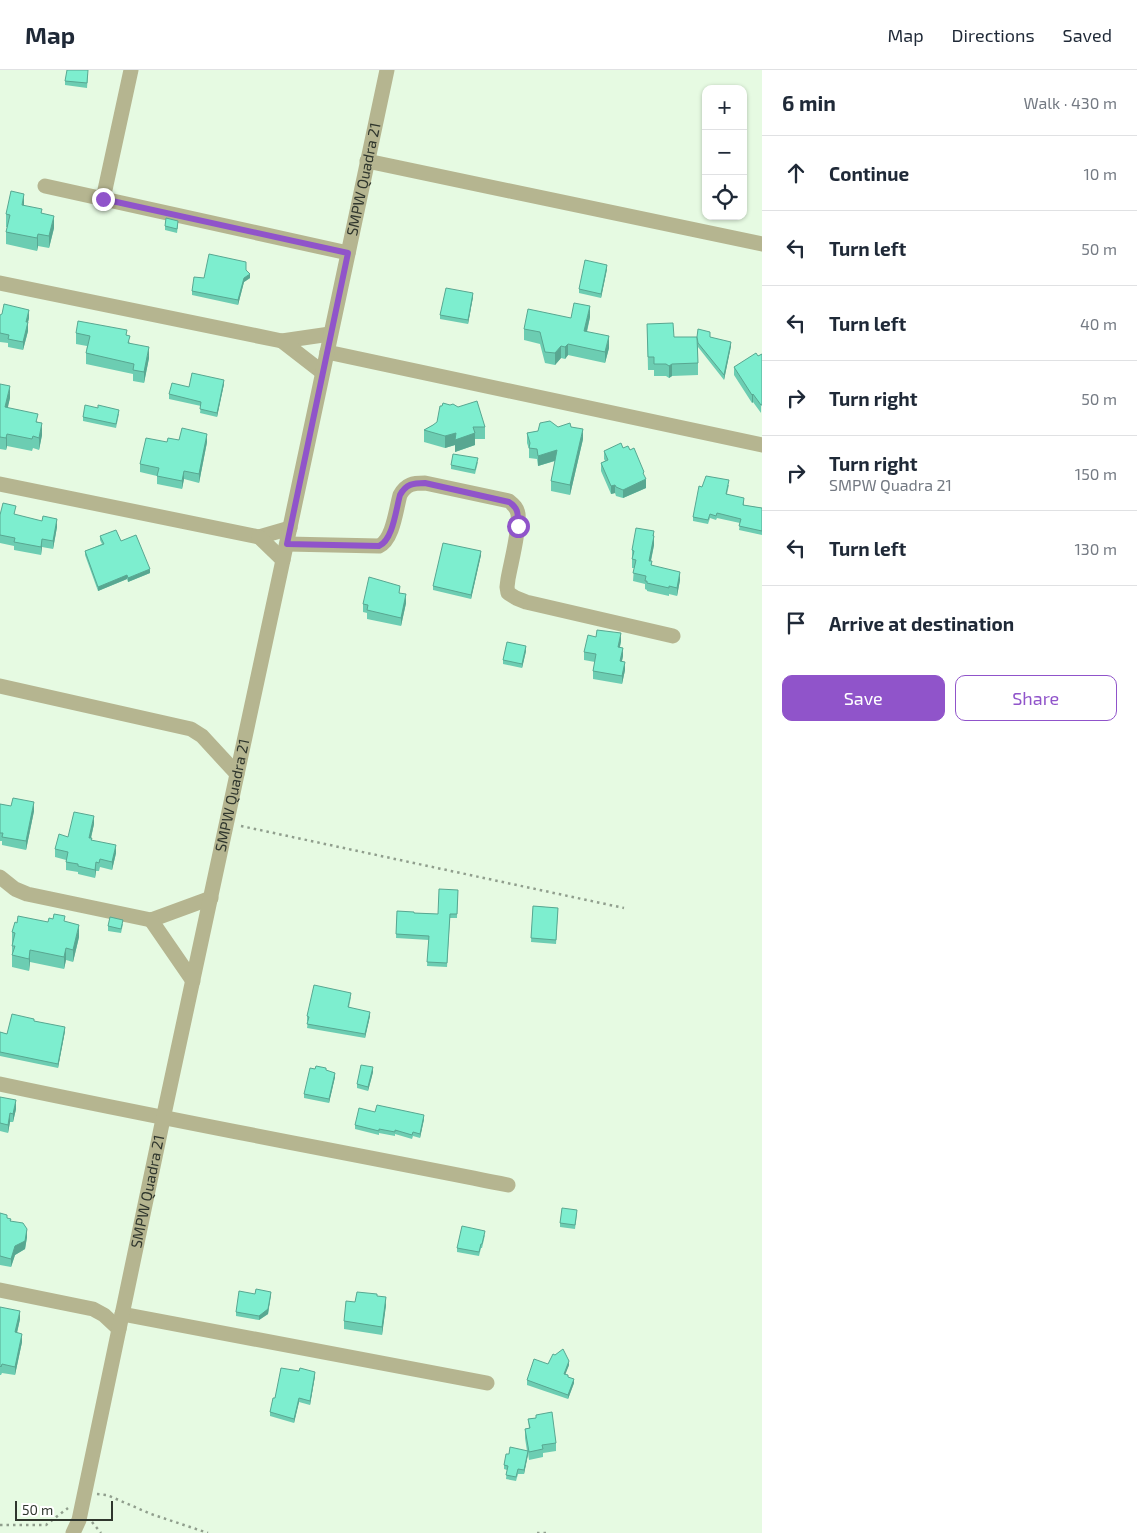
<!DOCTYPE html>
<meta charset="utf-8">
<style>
:root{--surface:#fff;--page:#f6f6f7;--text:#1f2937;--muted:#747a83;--line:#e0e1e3;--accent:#9054ca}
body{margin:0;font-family:"Exo 2",sans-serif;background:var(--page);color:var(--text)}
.controls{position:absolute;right:15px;top:15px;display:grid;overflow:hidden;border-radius:10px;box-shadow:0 1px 4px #0004}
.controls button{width:45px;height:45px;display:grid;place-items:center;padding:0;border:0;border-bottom:1px solid var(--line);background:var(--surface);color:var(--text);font:25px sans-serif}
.scale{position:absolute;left:15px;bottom:12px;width:98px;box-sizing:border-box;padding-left:5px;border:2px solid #2f362d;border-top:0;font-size:14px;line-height:18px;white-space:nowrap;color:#2f362d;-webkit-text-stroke:4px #fff;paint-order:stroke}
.stop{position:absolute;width:15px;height:15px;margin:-11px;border:4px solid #9054ca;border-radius:50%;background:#fff}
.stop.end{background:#9054ca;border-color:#fff;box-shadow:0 1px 5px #0008}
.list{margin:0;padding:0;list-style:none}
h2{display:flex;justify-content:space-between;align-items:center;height:65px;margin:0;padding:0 20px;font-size:21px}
h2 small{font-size:16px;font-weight:400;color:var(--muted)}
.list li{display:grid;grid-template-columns:32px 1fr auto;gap:15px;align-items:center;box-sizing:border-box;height:75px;padding:0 20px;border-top:1px solid var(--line)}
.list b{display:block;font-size:19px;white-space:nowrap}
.list p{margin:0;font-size:16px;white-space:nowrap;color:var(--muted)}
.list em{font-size:16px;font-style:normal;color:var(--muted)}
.actions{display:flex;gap:10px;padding:15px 20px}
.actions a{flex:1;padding:11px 0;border:1px solid var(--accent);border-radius:10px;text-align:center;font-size:18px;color:var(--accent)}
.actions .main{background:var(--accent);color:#fff}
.icon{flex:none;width:28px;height:28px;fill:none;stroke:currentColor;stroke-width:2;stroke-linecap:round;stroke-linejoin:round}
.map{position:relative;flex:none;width:762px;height:1463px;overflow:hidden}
header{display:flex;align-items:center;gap:30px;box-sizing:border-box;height:70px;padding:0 25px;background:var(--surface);border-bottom:1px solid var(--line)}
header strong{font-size:24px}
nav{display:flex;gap:28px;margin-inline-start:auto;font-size:18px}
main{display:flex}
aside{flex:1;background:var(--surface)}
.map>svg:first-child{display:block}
</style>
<header>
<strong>Map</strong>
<nav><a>Map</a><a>Directions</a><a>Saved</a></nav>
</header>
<main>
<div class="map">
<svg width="762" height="1463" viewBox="0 0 762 1463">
<rect width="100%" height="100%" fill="#e6fae2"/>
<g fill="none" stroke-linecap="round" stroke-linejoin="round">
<g stroke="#909e8d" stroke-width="2.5" stroke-dasharray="2.5 4" stroke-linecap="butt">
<path d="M241,756L624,838"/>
<path d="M97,1424L107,1425L151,1444L208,1463"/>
<path d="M92,1452L101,1463"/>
<path d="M0,1455H46L68,1438"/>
<path d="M537,1463H546"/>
</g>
<g stroke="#b5b590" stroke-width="15">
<path d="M367,91L762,174"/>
<path d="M45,116L348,183"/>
<path d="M103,129L131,0"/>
<path d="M0,213L282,271L330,264"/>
<path d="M282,271L322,302"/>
<path d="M327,282L762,375"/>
<path d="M0,414L259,467L290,458"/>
<path d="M259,467L283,490"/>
<path d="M287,474L379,476C393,470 396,439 400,425C406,414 413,413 425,413L509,431C514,435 517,438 518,444C520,459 511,492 508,509L507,517L508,523L516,528L526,532L673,566"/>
<path d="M0,616L191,659L202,666L237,704"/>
<path d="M0,807L15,819L27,824L151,850L211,828"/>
<path d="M151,850L193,911"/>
<path d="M0,1014C169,1050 338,1081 508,1115"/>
<path d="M0,1220L93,1239L104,1245L119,1259"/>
<path d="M122,1244L487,1313"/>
<path id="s1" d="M73,1463L79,1450L163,1049L283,490L387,0"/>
</g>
</g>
<g fill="#6ccdb2">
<path d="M88,4L87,18L65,15V11Z"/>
<path d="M24,136L42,143L54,158L49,178L38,176L37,181L6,174V162L7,157H6V144Z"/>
<path d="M178,155L177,163L165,160V156Z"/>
<path d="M607,199L601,228L579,223V219Z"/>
<path d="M246,200L250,208L244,212L238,235L192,225V221L204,208Z"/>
<path d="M473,227L468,254L440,249V245Z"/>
<path d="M0,245L29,248L28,252V261L23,280L8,277V273L0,272Z"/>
<path d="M590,247L587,262L609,278L605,293L568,285L565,289L561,288L555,295L545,293L540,274L524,270V259L571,248Z"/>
<path d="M647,254L674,267L710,268L731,276L724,310L698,277V305L672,306L669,308L666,306H654V300H648Z"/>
<path d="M76,263L127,265L130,274L149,288L144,313L133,311V304L86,294V283L87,276L76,274Z"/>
<path d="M762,284L761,343L753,332L752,333L734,305V297Z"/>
<path d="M0,314L10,328L7,338L38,352L42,365L39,380L33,378L32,381L7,376L6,380L0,379Z"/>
<path d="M224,314L217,347L200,343L201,336L169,329V324L189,317Z"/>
<path d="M98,338L119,344L116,358L83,351V347Z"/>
<path d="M433,355L485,357V369H475V375L455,382V375L445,378L424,372V360Z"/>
<path d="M558,357H571L583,369L570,425L551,421V411L555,391L538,396L537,389L529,388V379L527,373V363Z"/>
<path d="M179,370L207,372L199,413L184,409L182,419L157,414V406L140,402V394L167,372Z"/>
<path d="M623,378L644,406L646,418L623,428L616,426L615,423L611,424L601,401V393L605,391L604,389V381Z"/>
<path d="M478,392L475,404L451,399V395Z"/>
<path d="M729,415L727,424L744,432V435L762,438V465L739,460L740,453L717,448L716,450L710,448L708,454L693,451V447L702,417Z"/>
<path d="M0,445H16L57,457L53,479L42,477L41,485L14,480V476L0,473Z"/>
<path d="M100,466L121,471L150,503L128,512L127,509L98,521L85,485V481L102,474L100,470Z"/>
<path d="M654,466V475L651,491L652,496L680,510L677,526L669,524V526L647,521V520L645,519V514L633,511L634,498H632V480Z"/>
<path d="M481,485L471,529L433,520V516Z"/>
<path d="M400,523L406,533L401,556L367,549V543L363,542V534Z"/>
<path d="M621,571L620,577L623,586L622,591L625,600L622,614L593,609V601L595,592L584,590V582Z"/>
<path d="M526,581L522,598L503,594V590Z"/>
<path d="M0,734L34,741L26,780L2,775V771H0Z"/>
<path d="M94,754L91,768L92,771L116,783L112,800L100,797L99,801H96L95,808L78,804V802L66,800V790L55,787V779L68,767Z"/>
<path d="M458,820L457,848H450L447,897L427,896L429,870L396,868L397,841L414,843L438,844Z"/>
<path d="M533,836L558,838L556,874L531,872Z"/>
<path d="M48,852H65L79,867L73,892L66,890L64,899L30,892L29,901L12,897V862Z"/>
<path d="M123,854L121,863L108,861V856Z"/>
<path d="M351,927L349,937L370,946L365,968L307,958L308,951H307V946Z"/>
<path d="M34,951L65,961L58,998L0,986V962L7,964Z"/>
<path d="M326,1001L335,1007L329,1033L304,1028V1024Z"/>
<path d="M373,1002L368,1021L357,1018V1014Z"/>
<path d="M0,1027L16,1039L13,1052H10L8,1063L0,1061Z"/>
<path d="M375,1042L424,1049L420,1068L413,1066L412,1069L395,1064V1066L379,1063V1065L355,1059V1055Z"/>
<path d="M0,1143L11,1151L27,1167L25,1179L15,1185L11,1197L0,1195Z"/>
<path d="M577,1144L575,1159L560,1157V1153Z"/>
<path d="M485,1165L482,1178H481L479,1186L457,1182V1178Z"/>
<path d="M255,1224L271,1226L268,1244L259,1250L236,1246V1242Z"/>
<path d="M377,1226L386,1235L382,1265L344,1259V1251L355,1232Z"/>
<path d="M0,1237L20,1249L17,1263L22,1272L15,1305L2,1303L1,1305H0Z"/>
<path d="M548,1294L569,1295L565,1304L574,1313L568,1329L527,1315V1310Z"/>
<path d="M315,1306L310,1335L299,1332L294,1353L270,1346V1342L275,1328Z"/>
<path d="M536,1345L556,1373V1381L543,1383V1387L529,1390L528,1383L524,1404H518L516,1411L506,1409L507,1400L504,1399V1395L509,1384L527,1381L525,1368V1359L529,1358L528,1349L536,1348Z"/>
</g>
<g fill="#58a791">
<path d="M24,124V136L22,135Z"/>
<path d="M54,146V158L49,178V166Z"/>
<path d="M38,164V176L37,181V168Z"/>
<path d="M607,195V199L601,228V224Z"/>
<path d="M250,204V208L244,212L238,235V230L244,208Z"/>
<path d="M473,223V227L468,254V250Z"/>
<path d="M590,236V247L584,273V261Z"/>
<path d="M29,240V248L26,260V252Z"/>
<path d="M28,252V261L23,280V272Z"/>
<path d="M609,266V278L605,293V282Z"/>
<path d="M731,272V276L724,310V305Z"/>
<path d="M568,274V285L565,289V277Z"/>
<path d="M561,276V288L555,295V283Z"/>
<path d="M149,277V288L144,313V302Z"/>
<path d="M672,294V306L669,308V296Z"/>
<path d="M224,310V314L217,347V343Z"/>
<path d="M10,316V328L5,350V337Z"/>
<path d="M753,324V332L752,333V325Z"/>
<path d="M42,353V365L39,380V368Z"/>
<path d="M583,359V369L570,425V415Z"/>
<path d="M456,363H475V375L455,382V375L445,378V366Z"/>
<path d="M7,364V376L6,380V368Z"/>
<path d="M207,364V372L199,413V404Z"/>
<path d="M557,380V390L538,396V386Z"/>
<path d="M184,401V409L182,419V411Z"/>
<path d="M646,409V418L623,428V420Z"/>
<path d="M615,415V423L611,424V416Z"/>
<path d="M57,449V457L53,479V471Z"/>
<path d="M654,461V475L649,499V491Z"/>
<path d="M42,469V477L41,485V477Z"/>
<path d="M481,481V485L471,529V525Z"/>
<path d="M150,499V503L128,512V508Z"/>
<path d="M680,502V510L677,526V518Z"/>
<path d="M127,505V509L98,521V517Z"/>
<path d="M406,524V533L401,556V548Z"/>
<path d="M621,563V571L618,585V577Z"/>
<path d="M526,576V581L522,598V594Z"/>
<path d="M623,578V586L620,599V591Z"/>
<path d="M625,592V600L622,614V606Z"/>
<path d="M34,732V741L26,780V771Z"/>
<path d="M94,746V754L89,776V768Z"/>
<path d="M116,775V783L112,800V792Z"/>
<path d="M96,792V801L95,808V800Z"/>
<path d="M79,855V867L73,892V880Z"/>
<path d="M66,878V890L64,899V887Z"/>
<path d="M30,880V892L29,901V889Z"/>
<path d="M370,942V946L365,968V964Z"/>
<path d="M65,957V961L58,998V994Z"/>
<path d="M373,997V1002L368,1021V1017Z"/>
<path d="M335,1003V1007L329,1033V1029Z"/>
<path d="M16,1030V1039L13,1052V1044Z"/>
<path d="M10,1043V1052L8,1063V1055Z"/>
<path d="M424,1045V1049L420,1068V1064Z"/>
<path d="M27,1159V1167L25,1179L15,1185L11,1197V1189L15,1176Z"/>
<path d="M271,1222L268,1244L259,1250V1246Z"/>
<path d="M386,1227V1235L382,1265V1257Z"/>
<path d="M20,1241V1249L15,1271V1262Z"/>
<path d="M22,1264V1272L15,1305V1297Z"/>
<path d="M569,1291V1295L564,1308V1304Z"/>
<path d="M315,1302V1306L310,1335V1331Z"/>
<path d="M574,1309V1313L568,1329V1325Z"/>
<path d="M299,1328V1332L294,1353V1349Z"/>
<path d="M528,1381V1385L524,1404V1400Z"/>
</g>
<g fill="#7deecf" stroke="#58a791">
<path d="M67,0H88L87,13L65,11Z"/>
<path d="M11,121L24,124L22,135L42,139L41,143L54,146L49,166L38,164L37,168L6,162L10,145L6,144Z"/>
<path d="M166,148L178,151L177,159L165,156Z"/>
<path d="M209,184L246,192V200L250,204L244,208L238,230L192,221L194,207L204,208Z"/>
<path d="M585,190L607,195L601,224L579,219Z"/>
<path d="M446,218L473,223L468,250L440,245Z"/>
<path d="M574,233L590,236L584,261L609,266L605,282L568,274L565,277L561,276L555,283L545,282L540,262L524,259L528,239L571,248Z"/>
<path d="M4,234L29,240L26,252H28L23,272L8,269L9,265L0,263V245L2,244Z"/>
<path d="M78,251L127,260L126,265L130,266L128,273L149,277L144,302L133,300L134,294L86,283L90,266L76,263Z"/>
<path d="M673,253L674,267H697L698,293L672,294L669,296L666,294H654V287H648L647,254Z"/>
<path d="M698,259L710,262V267L731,272L724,305L698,273L697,267Z"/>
<path d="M756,283L758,286L762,284V335H761L753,324L752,325L734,297Z"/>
<path d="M192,303L224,310L217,343L200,339L201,332L169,324L172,313L189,317Z"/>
<path d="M0,314L10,316L5,337L38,344L36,352L42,353L39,368L33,366L32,369L7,364L6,368L0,367Z"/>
<path d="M477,331L485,357H473L475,363L455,370L456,363L445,366L424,360L433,355L437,352L440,336H442L443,333L450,335L453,334L458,337Z"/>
<path d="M85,335L98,338V335L119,340L116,354L83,347Z"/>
<path d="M550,351L558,357L570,353L571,357L583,359L570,415L551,411L557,380L538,386L537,379L529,378L530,373L527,363L538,361L540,353Z"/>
<path d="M182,358L207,364L199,404L184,401L182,411L157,406L159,398L140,394L146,368L167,372L168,368L179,370Z"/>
<path d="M621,373L623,378L628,376L630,380L634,378L644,402L643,403L646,409L623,420L616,417L615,415L611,416L601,393L608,390L604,381Z"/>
<path d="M453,384L478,388L475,400L451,395Z"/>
<path d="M706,406L729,410L726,424L744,428L743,435L762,438V461L739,456L741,449L717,443L716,446L710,444L708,450L693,447L699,416L702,417Z"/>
<path d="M3,433L16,436L14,444L42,451L43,446L57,449L53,471L42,469L41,477L14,472L15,468L0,465V445Z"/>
<path d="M636,458L654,461L653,466H654L649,491H652L651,495L680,502L677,518L669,516V518L647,513V511H645L646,506L633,503L636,490L632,489L634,481L632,480Z"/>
<path d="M116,460L121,471L136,465L150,499L128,508L127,505L98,517L85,481L104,474L100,466Z"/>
<path d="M443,473L481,481L471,525L433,516Z"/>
<path d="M369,507L400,516L399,523L406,524L401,548L367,540L368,535L363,534Z"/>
<path d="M597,560L621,563L618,577L623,578L620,591L625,592L622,606L593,601L596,584L584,582L588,565L596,567Z"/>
<path d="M507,572L526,576L522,594L503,590Z"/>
<path d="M13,728L34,732L26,771L2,767L3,763H0V734L11,736Z"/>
<path d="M74,742L94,746L89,768H92L91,770L116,775L112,792L100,789L99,793L96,792L95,800L78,796V794L66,792L68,782L55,779L59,764L68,767Z"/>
<path d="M439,819L458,820L457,844H450L447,893L427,892L429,866L396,864L397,841L414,842V843L438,844Z"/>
<path d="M533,836L558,838L556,870L531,868Z"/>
<path d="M54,844L65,846L64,851L79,855L73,880L66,878L64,887L30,880L29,889L12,885L15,876H12L15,863L12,862L15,852L17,853L18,846L48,852L49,848L53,849Z"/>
<path d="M110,847L123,850L121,859L108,856Z"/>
<path d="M314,915L351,923L348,937L370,942L365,964L307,954L309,947L307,946Z"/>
<path d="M12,944L34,949V951L65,957L58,994L0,982V962L7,964Z"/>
<path d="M361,995L373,997L368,1017L357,1014Z"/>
<path d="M316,996L326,998V1000L335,1003L329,1029L304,1024L310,998L315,999Z"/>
<path d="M0,1027L16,1030L13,1044L10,1043L8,1055L0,1053Z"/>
<path d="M377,1035L424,1045L420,1064L413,1062L412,1065L395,1060V1062L379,1059V1061L355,1055L359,1038L375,1042Z"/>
<path d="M562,1138L577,1140L575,1155L560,1153Z"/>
<path d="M0,1143L7,1145V1148L11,1149L10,1151L23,1153L27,1159L25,1171L15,1176L11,1189L0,1186Z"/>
<path d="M462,1156L485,1161L482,1174H481L479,1182L457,1178Z"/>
<path d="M256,1219L271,1222L268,1239L259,1246L236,1242L239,1221L255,1224Z"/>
<path d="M357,1222L377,1224V1226L386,1227L382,1257L344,1251L346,1231L355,1232Z"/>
<path d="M0,1237L20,1241L15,1262L22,1264L15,1297L2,1294L1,1297L0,1296Z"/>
<path d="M563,1279L569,1291L564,1304L568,1305V1307L574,1309L568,1325L527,1310L534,1289L548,1294L553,1284L555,1285Z"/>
<path d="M281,1298L299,1301L300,1298L315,1302L310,1331L299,1328L294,1349L270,1342L273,1328H275Z"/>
<path d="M552,1342L556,1373L542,1375L543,1379L529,1382L525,1359L530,1358L528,1349L536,1348V1345Z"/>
<path d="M510,1377L528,1381L524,1400L518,1399L516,1407L506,1405L508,1396L504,1395L506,1384H509Z"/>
</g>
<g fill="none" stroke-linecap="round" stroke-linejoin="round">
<path stroke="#9054ca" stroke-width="6" d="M103,129L348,183L287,474L379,476C393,470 396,439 400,425C406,414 413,413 425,413L509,432C519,438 518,445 518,456"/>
</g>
<g text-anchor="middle" stroke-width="4.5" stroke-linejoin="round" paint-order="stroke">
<g font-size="15" fill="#2f362d" stroke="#fff">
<text dy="5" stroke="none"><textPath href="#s1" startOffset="1385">SMPW Quadra 21</textPath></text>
<text dy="5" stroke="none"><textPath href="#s1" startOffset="755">SMPW Quadra 21</textPath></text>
<text dy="5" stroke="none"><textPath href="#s1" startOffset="350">SMPW Quadra 21</textPath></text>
</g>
</g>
</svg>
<div class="controls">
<button>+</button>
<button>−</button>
<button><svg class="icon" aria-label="locate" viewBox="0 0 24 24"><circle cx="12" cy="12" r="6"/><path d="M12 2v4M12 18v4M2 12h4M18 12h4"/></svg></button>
</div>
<div class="scale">50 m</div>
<div class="stop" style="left:518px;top:456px"></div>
<div class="stop end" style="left:103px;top:129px"></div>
</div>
<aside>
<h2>6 min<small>Walk · 430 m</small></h2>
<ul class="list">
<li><svg class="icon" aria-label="ahead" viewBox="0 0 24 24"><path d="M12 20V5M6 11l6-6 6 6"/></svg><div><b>Continue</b></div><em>10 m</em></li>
<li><svg class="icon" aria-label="left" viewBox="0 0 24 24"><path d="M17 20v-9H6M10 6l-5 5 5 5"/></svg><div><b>Turn left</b></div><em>50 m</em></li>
<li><svg class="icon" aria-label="left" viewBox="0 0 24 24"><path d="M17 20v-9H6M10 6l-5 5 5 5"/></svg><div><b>Turn left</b></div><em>40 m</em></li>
<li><svg class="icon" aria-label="right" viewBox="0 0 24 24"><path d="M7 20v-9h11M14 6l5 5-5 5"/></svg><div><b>Turn right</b></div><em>50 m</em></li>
<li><svg class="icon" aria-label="right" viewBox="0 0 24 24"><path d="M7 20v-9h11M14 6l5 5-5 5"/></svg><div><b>Turn right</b><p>SMPW Quadra 21</p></div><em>150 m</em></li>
<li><svg class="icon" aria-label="left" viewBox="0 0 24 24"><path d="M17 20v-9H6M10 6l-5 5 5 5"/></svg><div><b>Turn left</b></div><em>130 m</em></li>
<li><svg class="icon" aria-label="arrive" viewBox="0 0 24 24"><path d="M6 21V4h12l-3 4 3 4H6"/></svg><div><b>Arrive at destination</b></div></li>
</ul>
<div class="actions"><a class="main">Save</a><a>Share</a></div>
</aside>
</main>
